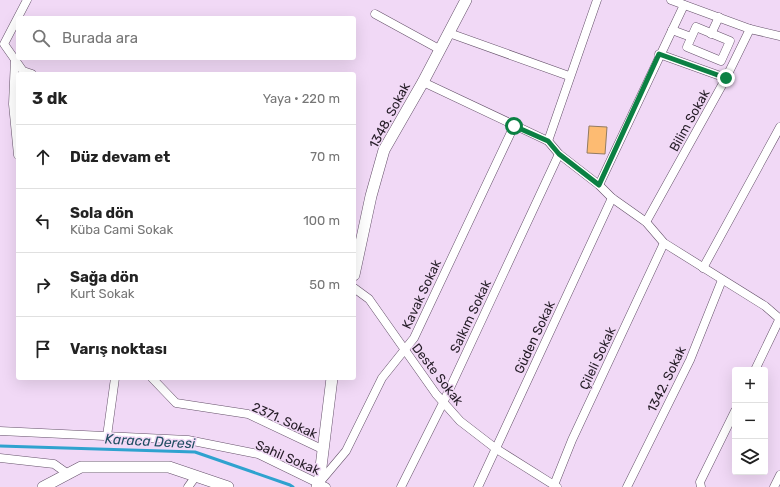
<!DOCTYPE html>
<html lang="tr">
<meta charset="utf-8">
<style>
:root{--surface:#fff;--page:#f2f2f2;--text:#222;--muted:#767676;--line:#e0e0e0}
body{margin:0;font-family:Rubik,sans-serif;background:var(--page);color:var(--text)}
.controls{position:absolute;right:12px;bottom:12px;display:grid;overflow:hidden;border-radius:4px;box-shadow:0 4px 16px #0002}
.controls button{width:36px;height:36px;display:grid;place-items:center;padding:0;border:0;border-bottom:1px solid var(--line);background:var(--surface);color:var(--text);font:20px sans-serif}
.stop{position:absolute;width:12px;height:12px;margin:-9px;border:3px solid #0b8043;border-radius:50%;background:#fff}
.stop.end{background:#0b8043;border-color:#fff;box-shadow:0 1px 4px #0008}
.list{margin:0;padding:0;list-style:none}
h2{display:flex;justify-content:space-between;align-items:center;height:52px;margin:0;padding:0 16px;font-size:17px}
h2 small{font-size:13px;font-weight:400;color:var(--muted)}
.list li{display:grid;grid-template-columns:26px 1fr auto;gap:12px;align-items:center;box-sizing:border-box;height:64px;padding:0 16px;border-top:1px solid var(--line)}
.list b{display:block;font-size:15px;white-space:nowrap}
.list p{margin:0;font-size:13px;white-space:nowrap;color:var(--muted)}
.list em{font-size:13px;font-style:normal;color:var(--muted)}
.icon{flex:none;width:22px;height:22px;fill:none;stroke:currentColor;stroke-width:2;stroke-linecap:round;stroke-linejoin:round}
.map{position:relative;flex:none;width:780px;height:487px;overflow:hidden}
.search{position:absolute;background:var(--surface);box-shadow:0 4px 16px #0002;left:16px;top:16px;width:340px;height:44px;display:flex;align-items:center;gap:10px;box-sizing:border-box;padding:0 14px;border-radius:4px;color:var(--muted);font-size:15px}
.panel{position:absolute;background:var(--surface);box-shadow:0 4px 16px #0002;left:16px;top:72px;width:340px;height:308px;border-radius:4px}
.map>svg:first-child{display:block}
</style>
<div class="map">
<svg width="780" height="487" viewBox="0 0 780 487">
<rect width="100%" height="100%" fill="#f1d9f6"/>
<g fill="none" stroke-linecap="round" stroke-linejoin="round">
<path stroke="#2fa2cf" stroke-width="3" d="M0,446L195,452L290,485L293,487"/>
</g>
<path fill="#fdbb72" stroke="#937b61" d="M589,126L607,127L605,154L587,153Z"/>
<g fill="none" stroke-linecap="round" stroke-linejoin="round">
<defs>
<g id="street">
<path d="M27,0L4,44L23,71L32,74"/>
<path d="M671,0L750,29L780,36"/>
<path d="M375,14L439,49"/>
<path d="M696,27L730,41L721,61L687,47Z"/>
<path d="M672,30L691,37"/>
<path d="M449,33L569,76"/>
<path d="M711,34L719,17"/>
<path d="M659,54L726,78"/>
<path d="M15,59L13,104L18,155"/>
<path d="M423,82L548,141L559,154L599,185L612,198L646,222L664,243L765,306L780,319"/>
<path d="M548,141L597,0"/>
<path d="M599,185L684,5"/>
<path d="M646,222L726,78L750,29"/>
<path d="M703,268L780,127"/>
<path d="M354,288L369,299L436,394L460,421L495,448L557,487"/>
<path d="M755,370L780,318"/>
<path d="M152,378L176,403L248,414L324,450"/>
<path d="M0,431L188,440L258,454L326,487"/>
<path d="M107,436L115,378"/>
<path d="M0,458L54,464L68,474"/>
<path d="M319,483L346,451L382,378L414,338L514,126"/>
<path d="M554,485L572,440L664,243"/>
<path d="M188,487L196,476"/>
<path d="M401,487L443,403L559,154"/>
<path d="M478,487L612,198"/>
<path d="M627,487L690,360L722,280"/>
<path d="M701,487L700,482L735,411"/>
<path d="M774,487L780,475"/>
</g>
<g id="secondary">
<path d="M354,275L371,196L384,150L423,82L466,0"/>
<path d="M43,487L81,467H169L228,487"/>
<path d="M317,487L319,483L332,378"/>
</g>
</defs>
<use href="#street" stroke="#65516a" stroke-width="9"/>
<use href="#secondary" stroke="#65516a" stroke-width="12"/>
<use href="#street" stroke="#fff" stroke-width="8"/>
<use href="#secondary" stroke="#fff" stroke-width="11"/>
</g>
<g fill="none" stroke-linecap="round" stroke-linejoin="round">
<path stroke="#0b8043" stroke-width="5" d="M514,126L548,141L559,154L599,185L659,54L726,78"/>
</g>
<g text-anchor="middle" stroke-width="3" stroke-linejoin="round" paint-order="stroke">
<g font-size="13" fill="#241c26" stroke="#f1d9f6">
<text transform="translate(389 115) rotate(-62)" y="5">1348. Sokak</text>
<text transform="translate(689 120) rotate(-61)" y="5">Bilim Sokak</text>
<text transform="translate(421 294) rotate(-65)" y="5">Kavak Sokak</text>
<text transform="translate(470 316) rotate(-65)" y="5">Salkım Sokak</text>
<text transform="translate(534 337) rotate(-65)" y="5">Güden Sokak</text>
<text transform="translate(597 358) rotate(-65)" y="5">Çileli Sokak</text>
<text transform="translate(438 374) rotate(52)" y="5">Deste Sokak</text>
<text transform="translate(666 379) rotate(-64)" y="5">1342. Sokak</text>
<text transform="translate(285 420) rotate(24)" y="5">2371. Sokak</text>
<text transform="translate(288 457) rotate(23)" y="5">Sahil Sokak</text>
</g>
<g font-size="14" font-style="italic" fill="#214e62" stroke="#f1d9f6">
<text transform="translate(150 441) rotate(3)" y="5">Karaca Deresi</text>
</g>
</g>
</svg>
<div class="controls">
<button>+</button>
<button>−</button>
<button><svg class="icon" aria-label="layers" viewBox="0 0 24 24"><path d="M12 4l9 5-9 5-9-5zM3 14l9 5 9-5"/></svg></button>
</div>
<div class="stop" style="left:514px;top:126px"></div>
<div class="stop end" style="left:726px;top:78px"></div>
<div class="search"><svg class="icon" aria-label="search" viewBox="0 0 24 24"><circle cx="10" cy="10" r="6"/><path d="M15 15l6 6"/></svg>Burada ara</div>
<section class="panel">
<h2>3 dk<small>Yaya · 220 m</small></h2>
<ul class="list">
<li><svg class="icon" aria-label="ahead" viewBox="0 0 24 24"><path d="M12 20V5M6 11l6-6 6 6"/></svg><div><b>Düz devam et</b></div><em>70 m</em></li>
<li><svg class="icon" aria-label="left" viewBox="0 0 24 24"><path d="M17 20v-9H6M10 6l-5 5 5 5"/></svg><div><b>Sola dön</b><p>Küba Cami Sokak</p></div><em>100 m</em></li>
<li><svg class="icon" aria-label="right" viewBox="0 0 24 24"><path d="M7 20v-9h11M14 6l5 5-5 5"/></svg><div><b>Sağa dön</b><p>Kurt Sokak</p></div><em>50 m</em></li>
<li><svg class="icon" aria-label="arrive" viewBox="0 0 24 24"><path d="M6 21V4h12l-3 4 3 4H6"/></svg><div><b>Varış noktası</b></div></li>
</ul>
</section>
</div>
